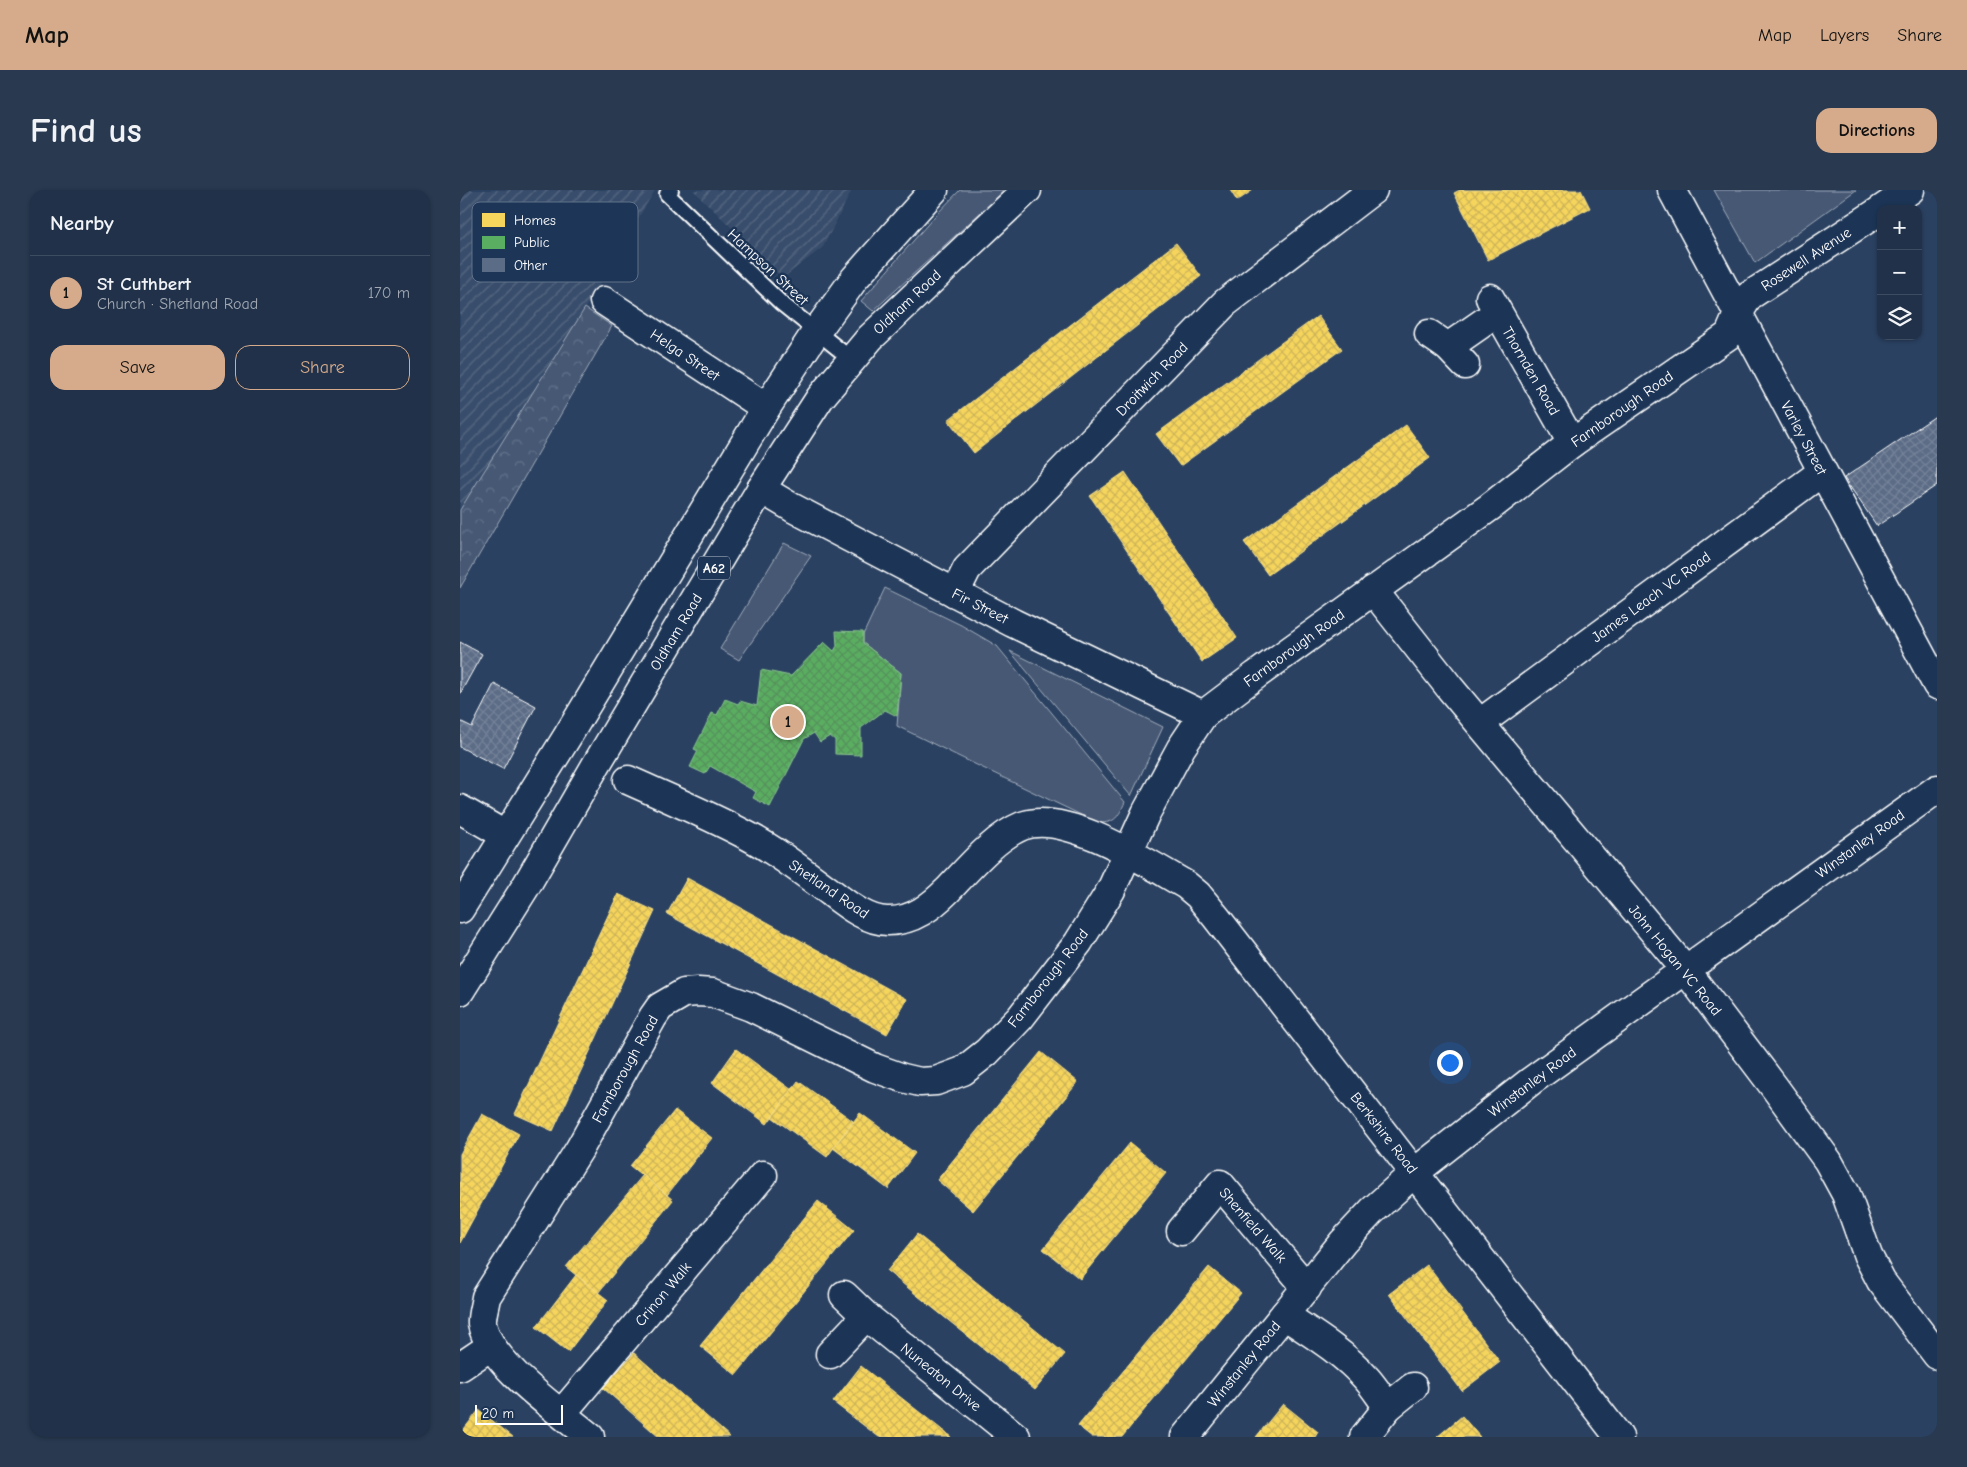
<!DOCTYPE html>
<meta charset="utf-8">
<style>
:root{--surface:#203149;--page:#283950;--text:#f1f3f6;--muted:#a2a9b4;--line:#3d4c61;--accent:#d6ab8b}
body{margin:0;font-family:"Comic Neue",sans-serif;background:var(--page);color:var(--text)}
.controls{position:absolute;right:15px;top:15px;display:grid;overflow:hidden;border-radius:10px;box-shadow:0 1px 4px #0004}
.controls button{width:45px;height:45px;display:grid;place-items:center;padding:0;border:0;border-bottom:1px solid var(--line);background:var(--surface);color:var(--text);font:25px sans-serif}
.scale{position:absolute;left:15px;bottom:12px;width:88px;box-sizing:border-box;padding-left:5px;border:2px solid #fff;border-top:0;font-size:14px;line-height:18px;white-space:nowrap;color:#fff;-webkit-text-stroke:4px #1d3557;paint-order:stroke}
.you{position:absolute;left:989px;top:872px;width:18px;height:18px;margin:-12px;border:4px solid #fff;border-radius:50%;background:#1a73e8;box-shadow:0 0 0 8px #1a73e833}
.badge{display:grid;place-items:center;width:32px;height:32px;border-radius:50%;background:var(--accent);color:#111;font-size:16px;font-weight:700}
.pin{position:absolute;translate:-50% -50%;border:2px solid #fff;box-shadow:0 1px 5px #0006}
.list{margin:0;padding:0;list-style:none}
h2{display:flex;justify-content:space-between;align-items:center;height:65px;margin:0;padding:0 20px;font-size:21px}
h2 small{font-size:16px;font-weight:400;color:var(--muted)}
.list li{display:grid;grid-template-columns:32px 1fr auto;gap:15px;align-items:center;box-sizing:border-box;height:75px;padding:0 20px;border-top:1px solid var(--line)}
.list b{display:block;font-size:19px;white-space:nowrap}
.list p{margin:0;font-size:16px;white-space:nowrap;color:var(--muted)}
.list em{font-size:16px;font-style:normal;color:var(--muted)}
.actions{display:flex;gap:10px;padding:15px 20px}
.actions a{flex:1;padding:11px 0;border:1px solid var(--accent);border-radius:15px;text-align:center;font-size:18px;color:var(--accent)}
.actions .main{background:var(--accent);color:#111}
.icon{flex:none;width:28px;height:28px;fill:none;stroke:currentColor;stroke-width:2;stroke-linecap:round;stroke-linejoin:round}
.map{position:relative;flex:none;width:1477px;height:1247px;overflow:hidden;border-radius:15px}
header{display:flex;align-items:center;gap:30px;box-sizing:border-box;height:70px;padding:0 25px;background:var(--accent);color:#111}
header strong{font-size:24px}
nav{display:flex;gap:28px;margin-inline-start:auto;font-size:18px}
.intro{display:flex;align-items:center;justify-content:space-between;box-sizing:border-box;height:120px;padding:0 30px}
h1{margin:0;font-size:35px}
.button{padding:12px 22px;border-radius:15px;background:var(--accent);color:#111;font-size:18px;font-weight:700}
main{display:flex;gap:30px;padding:0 30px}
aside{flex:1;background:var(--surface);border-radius:15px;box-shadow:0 1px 4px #0004}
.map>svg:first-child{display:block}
</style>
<header>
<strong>Map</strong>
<nav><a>Map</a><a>Layers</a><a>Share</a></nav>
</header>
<div class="intro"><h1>Find us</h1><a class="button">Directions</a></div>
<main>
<aside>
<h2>Nearby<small></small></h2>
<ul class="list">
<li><span class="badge">1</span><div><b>St Cuthbert</b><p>Church · Shetland Road</p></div><em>170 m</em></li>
</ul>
<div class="actions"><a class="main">Save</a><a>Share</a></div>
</aside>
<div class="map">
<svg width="1477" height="1247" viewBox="0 0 1477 1247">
<defs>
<pattern id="industrial-furrows" width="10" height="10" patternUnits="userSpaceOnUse" patternTransform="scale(1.25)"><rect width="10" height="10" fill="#394e6c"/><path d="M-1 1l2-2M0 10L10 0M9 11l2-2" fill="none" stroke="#576982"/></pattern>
<pattern id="forest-crowns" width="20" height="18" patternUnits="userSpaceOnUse" patternTransform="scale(1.25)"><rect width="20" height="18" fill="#465975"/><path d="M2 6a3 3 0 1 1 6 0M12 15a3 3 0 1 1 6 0" fill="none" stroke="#62728a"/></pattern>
<pattern id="homes-cross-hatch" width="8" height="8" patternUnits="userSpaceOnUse" patternTransform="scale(1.25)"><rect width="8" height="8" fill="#f6d55c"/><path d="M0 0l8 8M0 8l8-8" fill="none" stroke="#ccb358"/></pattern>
<pattern id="public-cross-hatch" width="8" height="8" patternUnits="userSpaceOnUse" patternTransform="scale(1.25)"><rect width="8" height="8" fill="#5aae61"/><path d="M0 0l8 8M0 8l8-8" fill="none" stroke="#56915b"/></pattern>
<pattern id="building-cross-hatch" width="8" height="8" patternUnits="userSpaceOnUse" patternTransform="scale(1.25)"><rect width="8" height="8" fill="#5b6c86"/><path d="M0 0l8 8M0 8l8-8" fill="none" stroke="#748298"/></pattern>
</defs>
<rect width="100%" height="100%" fill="#2a4161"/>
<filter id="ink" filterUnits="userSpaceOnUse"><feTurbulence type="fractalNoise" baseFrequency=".02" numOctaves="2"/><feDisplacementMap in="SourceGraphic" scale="10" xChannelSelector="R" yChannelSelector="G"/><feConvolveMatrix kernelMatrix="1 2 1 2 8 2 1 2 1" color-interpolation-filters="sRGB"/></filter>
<g filter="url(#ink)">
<g fill="url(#industrial-furrows)">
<path d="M0,0H195L125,118L0,320Z"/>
<path d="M233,0H392L363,57L323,88Z"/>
</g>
<g fill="#465975" stroke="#a2acba">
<path d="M500,0H545L413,121L401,111L474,27Z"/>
<path d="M1254,0H1396L1295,73Z"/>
<path d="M324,353L351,366L279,470L260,459Z"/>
<path d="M425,398L501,435L537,456L665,612C658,627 656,633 638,633L500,567L437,536L441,483L403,453V445Z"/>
<path d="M550,461L703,537L671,606Z"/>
</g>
<path fill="url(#forest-crowns)" stroke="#a2acba" d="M125,118L152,136L0,398V320Z"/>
<g fill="url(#homes-cross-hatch)" stroke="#f9e28d">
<path d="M770,0H793L777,11Z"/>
<path d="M1000,0H1121L1130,18L1028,70L994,3Z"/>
<path d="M716,53L741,86L514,263L488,230Z"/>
<path d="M858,126L882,159L720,276L696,244Z"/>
<path d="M946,235L970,268L808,385L784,352Z"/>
<path d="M665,282L777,448L742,472L630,306Z"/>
<path d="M227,688L447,809L427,844L207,724Z"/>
<path d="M158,704L195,721L93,941L55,924Z"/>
<path d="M276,859L332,900L307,934L252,893Z"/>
<path d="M581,862L618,892L513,1021L477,990Z"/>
<path d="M338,891L393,931L367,967L312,927Z"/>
<path d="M215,920L252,948L207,1005L170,976Z"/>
<path d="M400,923L455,963L428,999L373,958Z"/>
<path d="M22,924L59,944L0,1053V964Z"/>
<path d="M670,953L706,983L620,1089L583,1059Z"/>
<path d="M183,985L213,1010L138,1103L106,1077Z"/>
<path d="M358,1011L394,1040L276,1185L240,1156Z"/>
<path d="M457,1044L605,1164L575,1200L427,1081Z"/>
<path d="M967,1075L1040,1172L1002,1201L929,1104Z"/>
<path d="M749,1077L781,1103L662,1247H632L618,1236Z"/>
<path d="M116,1085L148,1110L108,1162L76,1137Z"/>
<path d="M174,1163L270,1247H199L143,1198Z"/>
<path d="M401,1176L491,1247H419L373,1212Z"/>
<path d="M823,1214L858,1242L855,1247H796Z"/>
<path d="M19,1220L53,1247H0V1244Z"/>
<path d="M1002,1226L1020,1247H977Z"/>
</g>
<path fill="url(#public-cross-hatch)" stroke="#8cc690" d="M376,441L403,442V453L441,483L437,526L425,520L401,538V565L375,564V550L370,546L360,552L354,543L344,549L310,617L293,608L296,602L250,576L245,584L230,577L238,561L234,559L252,523L257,525L265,509L278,514L280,511L297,516L301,480L331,486L364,452L374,461L377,456Z"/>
<g fill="url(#building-cross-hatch)" stroke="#fff">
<path d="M1477,225V295L1417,336L1384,288Z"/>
<path d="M0,452L22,464L0,504Z"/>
<path d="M34,494L76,516L43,579L0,557V531L12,537Z"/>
</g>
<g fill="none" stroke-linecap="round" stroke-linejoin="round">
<defs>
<path id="lane" d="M211,0L207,4L321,113L391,169"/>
<g id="street">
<path d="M1422,19L1450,0"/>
<path d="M1030,108L1112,253"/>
<path d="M144,111L306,218"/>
<path d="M969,144L988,157L1005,175"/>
<path d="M988,157L1037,123"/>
<path d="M301,299L333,318L553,433L743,525"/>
<path d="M913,400L990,498L1225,779L1315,898L1368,971L1386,1004L1408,1066L1421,1091L1477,1165"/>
<path d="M495,403L507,379L765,113L913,0"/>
<path d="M1020,533L1362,282"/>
<path d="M168,590C208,608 249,625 288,646C317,661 343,682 369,701C386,714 408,732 429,731C453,731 472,716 488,700C508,679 535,647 562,636C605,619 689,674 726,695L738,705L756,727L1159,1247"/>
<path d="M0,619L45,645"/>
<path d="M721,1041L760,994L847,1098"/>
<path d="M384,1105L406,1126L556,1247"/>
<path d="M824,1125C853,1144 884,1163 907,1189C915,1198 921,1208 928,1217"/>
<path d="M370,1164L406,1126"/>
<path d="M0,1177L31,1156"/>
<path d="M102,1223L303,985"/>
<path d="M130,1247C99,1221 30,1174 22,1134C21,1126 25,1115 26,1107L119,960L193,827L200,817L224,803L238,802L253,803L291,817L415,878L443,888L460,892L476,891L503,881L527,862L560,828L618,753L651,700L686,623L721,558L743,525L796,485L1030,317L1112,253L1269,145L1278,124L1289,106L1421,20"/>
<path d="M725,1247L883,1052L912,1021L954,983L1071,891L1477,599"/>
<path d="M904,1247L928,1217L953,1197"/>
</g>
<path id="secondary" d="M1212,0L1477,495"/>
<g id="highway">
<path d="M0,719L107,547L306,218L356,142L395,88L474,0"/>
<path d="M0,801L66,696L136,575L301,299L360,208L410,148L567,0"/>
</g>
</defs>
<use href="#lane" stroke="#fff" stroke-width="18"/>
<use href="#street" stroke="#fff" stroke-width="31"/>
<use href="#secondary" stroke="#fff" stroke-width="31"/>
<use href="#highway" stroke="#fff" stroke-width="31"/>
<use href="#lane" stroke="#1d3557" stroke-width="14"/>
<use href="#street" stroke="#1d3557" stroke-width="28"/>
<use href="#secondary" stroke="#1d3557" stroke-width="28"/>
<use href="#highway" stroke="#1d3557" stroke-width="28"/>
</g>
</g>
<g text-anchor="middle" stroke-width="5" stroke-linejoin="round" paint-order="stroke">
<rect fill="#1d3557" stroke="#bbc2cd" stroke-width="1" x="238" y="366.5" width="32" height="23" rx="4"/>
<g font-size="14" font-weight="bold" fill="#fff">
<text x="254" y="383">A62</text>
</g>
<g font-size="15" fill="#fff" stroke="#1d3557">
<text transform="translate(1346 69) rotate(-33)" y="5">Rosewell Avenue</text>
<text transform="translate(308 77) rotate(43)" y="5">Hampson Street</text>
<text transform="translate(447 112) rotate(-43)" y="5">Oldham Road</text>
<text transform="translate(225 165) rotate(34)" y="5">Helga Street</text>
<text transform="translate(1071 181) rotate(60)" y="5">Thornden Road</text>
<text transform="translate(692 189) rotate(-46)" y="5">Droitwich Road</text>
<text transform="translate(1162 219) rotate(-35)" y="5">Farnborough Road</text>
<text transform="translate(1344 248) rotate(62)" y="5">Varley Street</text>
<text transform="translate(1191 407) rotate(-36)" y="5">James Leach VC Road</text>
<text transform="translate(520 416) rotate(27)" y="5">Fir Street</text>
<text transform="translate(216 442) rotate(-59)" y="5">Oldham Road</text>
<text transform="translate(834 458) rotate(-36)" y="5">Farnborough Road</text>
<text transform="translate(1400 654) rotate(-36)" y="5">Winstanley Road</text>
<text transform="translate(369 699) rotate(34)" y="5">Shetland Road</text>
<text transform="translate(1215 770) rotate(51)" y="5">John Hogan VC Road</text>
<text transform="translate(588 788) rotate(-52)" y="5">Farnborough Road</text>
<text transform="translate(165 879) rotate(-61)" y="5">Farnborough Road</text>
<text transform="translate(1072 892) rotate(-37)" y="5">Winstanley Road</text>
<text transform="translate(924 943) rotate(52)" y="5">Berkshire Road</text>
<text transform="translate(793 1035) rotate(49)" y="5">Shenfield Walk</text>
<text transform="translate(203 1104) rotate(-50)" y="5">Crinon Walk</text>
<text transform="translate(784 1174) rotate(-51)" y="5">Winstanley Road</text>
<text transform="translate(481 1187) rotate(39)" y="5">Nuneaton Drive</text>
</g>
</g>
<rect x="12" y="12" width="166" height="80" rx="8" fill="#1d3557" stroke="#617289" stroke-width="1"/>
<rect x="22" y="23" width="23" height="14" fill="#f6d55c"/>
<rect x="22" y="46" width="23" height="13" fill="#5aae61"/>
<rect x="22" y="68" width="23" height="14" fill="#5b6c86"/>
<g font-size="14" fill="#fff">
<text x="54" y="35">Homes</text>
<text x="54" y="57">Public</text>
<text x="54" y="80">Other</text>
</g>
</svg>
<div class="controls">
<button>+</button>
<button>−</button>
<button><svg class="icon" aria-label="layers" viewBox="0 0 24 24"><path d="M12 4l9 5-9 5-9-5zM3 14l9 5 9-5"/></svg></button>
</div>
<div class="scale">20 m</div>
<div class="you"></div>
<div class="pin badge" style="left:328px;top:532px">1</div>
</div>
</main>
